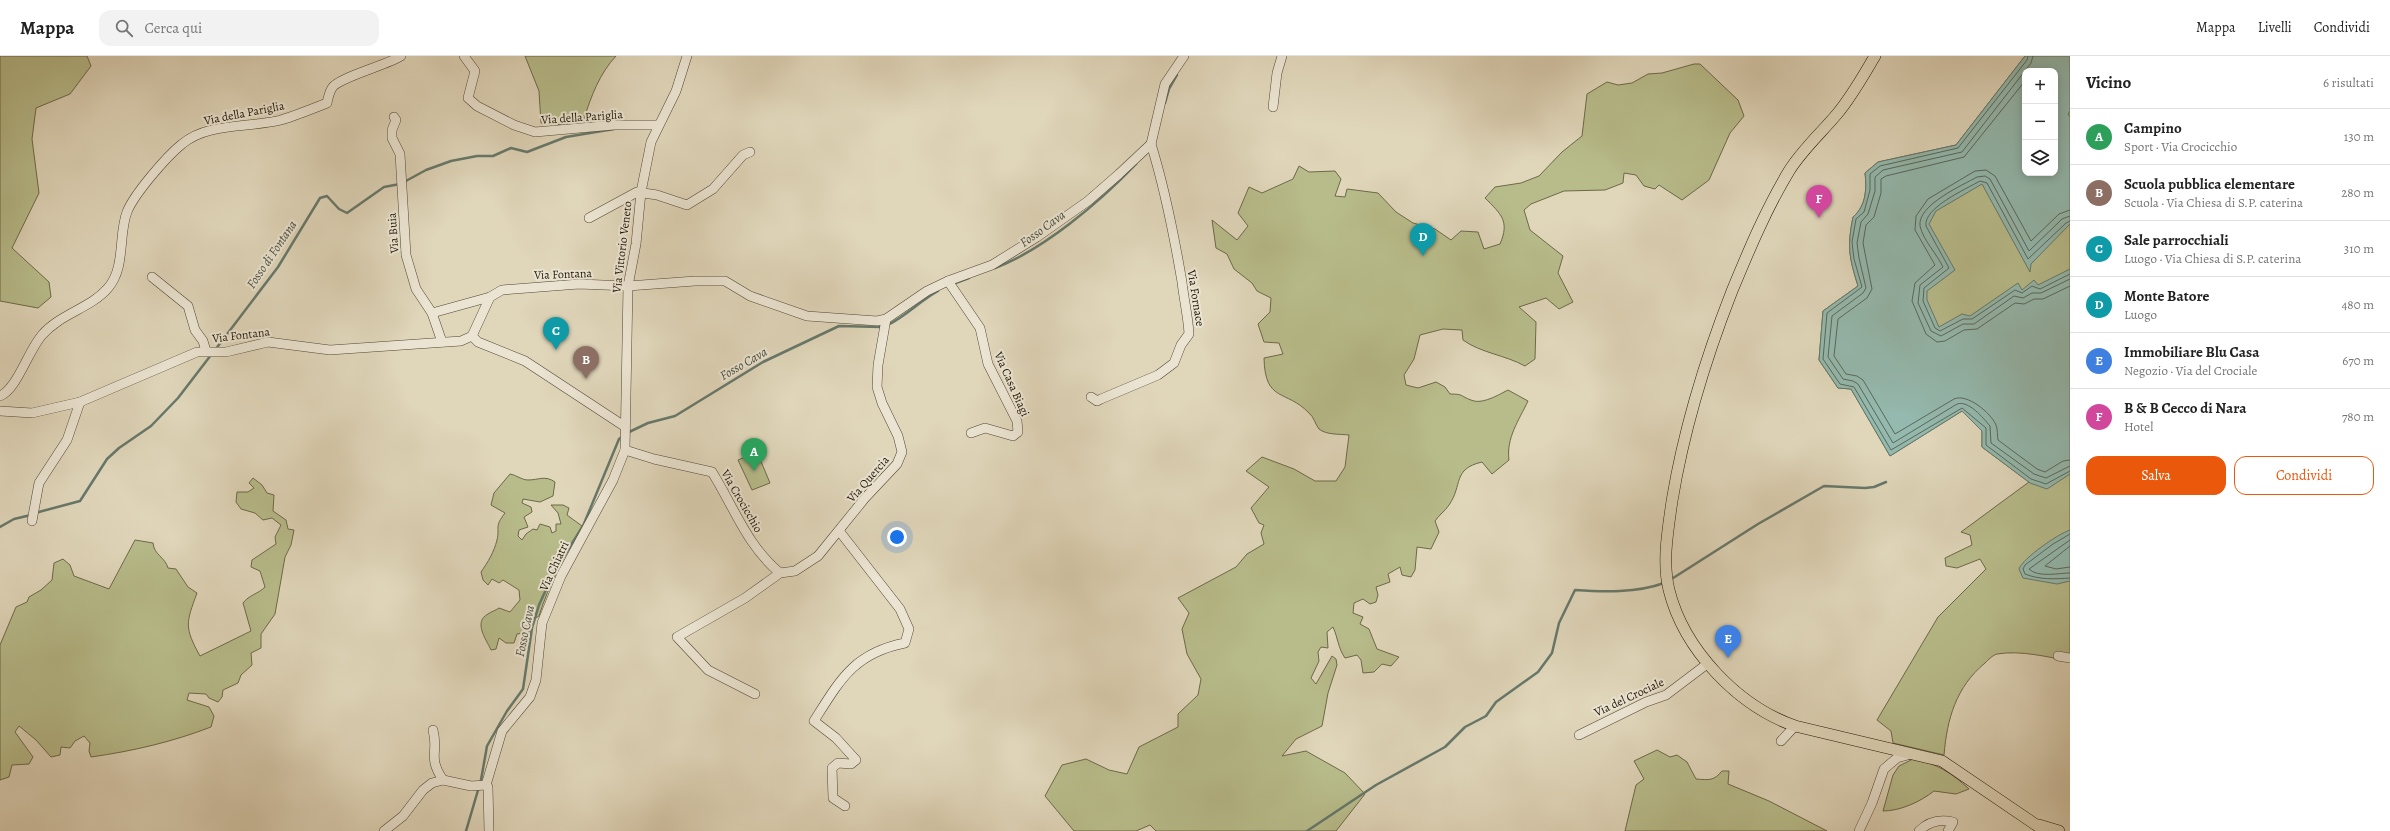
<!DOCTYPE html>
<html lang="it">
<meta charset="utf-8">
<style>
:root{--surface:#fff;--page:#f2f2f2;--text:#222;--muted:#767676;--line:#e0e0e0;--accent:#ea580c}
body{margin:0;font-family:Alegreya,serif;background:var(--page);color:var(--text)}
.controls{position:absolute;right:12px;top:12px;display:grid;overflow:hidden;border-radius:8px;box-shadow:0 2px 10px #0003}
.controls button{width:36px;height:36px;display:grid;place-items:center;padding:0;border:0;border-bottom:1px solid var(--line);background:var(--surface);color:var(--text);font:20px sans-serif}
.you{position:absolute;left:897px;top:481px;width:14px;height:14px;margin:-10px;border:3px solid #fff;border-radius:50%;background:#1a73e8;box-shadow:0 0 0 6px #1a73e833}
.badge{display:grid;place-items:center;width:26px;height:26px;border-radius:50%;background:var(--accent);color:#fff;font-size:13px;font-weight:700}
.pin{position:absolute;translate:-50% -33px;filter:drop-shadow(0 1px 2px #0008)}
.pin::after{content:'';position:absolute;top:21px;width:14px;height:12px;background:inherit;clip-path:polygon(0 0,100% 0,50% 100%)}
.list{margin:0;padding:0;list-style:none}
h2{display:flex;justify-content:space-between;align-items:center;height:52px;margin:0;padding:0 16px;font-size:17px}
h2 small{font-size:13px;font-weight:400;color:var(--muted)}
.list li{display:grid;grid-template-columns:26px 1fr auto;gap:12px;align-items:center;box-sizing:border-box;height:56px;padding:0 16px;border-top:1px solid var(--line)}
.list b{display:block;font-size:15px;white-space:nowrap}
.list p{margin:0;font-size:13px;white-space:nowrap;color:var(--muted)}
.list em{font-size:13px;font-style:normal;color:var(--muted)}
.actions{display:flex;gap:8px;padding:12px 16px}
.actions a{flex:1;padding:9px 0;border:1px solid var(--accent);border-radius:12px;text-align:center;font-size:14px;color:var(--accent)}
.actions .main{background:var(--accent);color:#fff}
.icon{flex:none;width:22px;height:22px;fill:none;stroke:currentColor;stroke-width:2;stroke-linecap:round;stroke-linejoin:round}
.map{position:relative;flex:none;width:2070px;height:775px;overflow:hidden}
header{display:flex;align-items:center;gap:24px;box-sizing:border-box;height:56px;padding:0 20px;background:var(--surface);border-bottom:1px solid var(--line)}
header strong{font-size:19px}
nav{display:flex;gap:22px;margin-inline-start:auto;font-size:14px}
.search{width:280px;height:36px;background:var(--page);display:flex;align-items:center;gap:10px;box-sizing:border-box;padding:0 14px;border-radius:12px;color:var(--muted);font-size:15px}
main{display:flex}
aside{flex:1;background:var(--surface)}
.map>svg:first-child{display:block}
</style>
<header>
<strong>Mappa</strong>
<div class="search"><svg class="icon" aria-label="search" viewBox="0 0 24 24"><circle cx="10" cy="10" r="6"/><path d="M15 15l6 6"/></svg>Cerca qui</div>
<nav><a>Mappa</a><a>Livelli</a><a>Condividi</a></nav>
</header>
<main>
<div class="map">
<svg width="2070" height="775" viewBox="0 0 2070 775">
<rect width="100%" height="100%" fill="#e0d6ba"/>
<filter id="stains"><feTurbulence type="fractalNoise" baseFrequency=".005" numOctaves="4"/><feColorMatrix values="0 0 0 0 .2 0 0 0 0 .09 0 0 0 0 .02 0 0 0 .5 -.17"/></filter>
<radialGradient id="worn" r=".72"><stop offset=".6" stop-color="#630" stop-opacity="0"/><stop offset="1" stop-color="#630" stop-opacity=".3"/></radialGradient>
<g fill="#b8bc8b" stroke="#6c6949" fill-rule="evenodd">
<path d="M0,0H87L91,10L70,38L36,52L32,83L39,137L12,192L49,226L51,241L38,252L0,245Z"/>
<path d="M525,0H616C600,17 591,40 584,63L561,69L541,67L539,35Z"/>
<path d="M2025,0H2070V605C2047,601 2021,594 1997,598C1993,599 1988,604 1985,607C1956,631 1947,663 1944,699L1893,687L1891,675L1877,664L1938,561L1986,513L1980,503L1957,512L1946,510L1945,502L1972,489L1970,479L1961,476L2029,426L1982,391V375L1962,355L1890,400L1851,333L1838,332L1819,304L1823,255L1858,230C1849,201 1847,191 1853,161C1866,150 1867,133 1865,117L1878,106L1956,89ZM2025,15H2055V117H2025Z"/>
<path d="M1694,8H1700L1738,44L1744,60L1730,77L1709,124L1682,144L1659,129L1655,133L1644,130L1636,119L1624,117L1623,127L1605,134L1564,135L1531,148L1524,154L1530,174L1563,200L1558,217L1573,246L1559,253L1546,242L1519,251L1536,266L1535,303L1525,310C1505,299 1481,297 1463,284L1462,274L1443,273L1420,279L1414,303L1404,319L1406,329L1418,332L1436,326L1445,331L1450,338C1464,338 1460,340 1471,344C1482,349 1498,339 1508,334L1528,345C1519,364 1506,382 1509,404L1492,418L1482,406C1452,413 1463,429 1449,449C1445,455 1439,459 1435,465L1439,476L1431,493L1417,491L1415,514L1411,521L1402,519L1400,511L1388,518L1390,526L1376,531L1378,539L1376,546L1370,548L1363,543L1354,547L1353,557L1363,561L1360,568L1369,573L1377,593L1399,601L1391,610L1382,608L1374,616L1363,617L1361,604L1357,599L1345,602C1338,592 1338,582 1333,571L1327,576L1328,592L1321,591L1318,596L1319,605L1311,622L1316,628L1332,600L1336,603L1337,609L1328,637L1322,670L1296,683L1282,700L1306,695L1345,717L1365,738L1336,775H1156L1150,769L1136,775H1074L1045,740L1062,709L1086,703L1109,714L1127,718L1139,691L1178,671V658L1198,639L1201,623L1187,598L1182,573L1189,557L1178,542L1236,511L1247,498L1264,488L1261,477L1264,469L1259,467L1251,452L1269,431L1246,415L1262,401L1294,413L1315,425H1336L1345,411L1349,379C1340,378 1326,379 1319,373C1315,368 1314,361 1309,357C1286,333 1265,347 1264,302L1283,298L1279,287L1264,286L1258,268L1270,256L1271,242L1257,235L1252,227L1234,213L1227,198L1216,192L1212,164L1237,184L1248,170L1238,157L1249,131L1262,137L1293,123L1299,110L1309,116L1335,115L1341,123L1335,140L1345,141L1347,133L1378,137L1396,156L1413,167L1435,173L1451,184L1461,175L1478,176L1484,193L1500,188C1510,165 1501,158 1485,142L1495,131L1521,127L1539,120L1562,96L1582,80L1587,38L1607,26L1618,29L1632,27L1648,18L1662,17Z"/>
<path d="M757,396L770,427L752,434L738,404Z"/>
<path d="M510,418C516,419 522,424 528,424C539,424 545,419 555,426L553,440L540,446L523,443L522,447L531,451L532,456L524,461L528,471L519,474L518,480L522,484L526,478L533,473L537,474L540,468L550,471L552,477L556,475V468H561L558,457L551,449H563L569,452L567,459L582,470C565,499 549,528 539,560L531,565L529,576L517,578L514,587H506L499,582L496,593L491,594C486,583 473,566 488,558C492,555 495,555 499,552L510,556L520,544L519,534L503,524L499,527L492,523L488,529L483,524L481,516C488,506 494,496 497,484C500,471 494,471 505,457L491,449L494,437Z"/>
<path d="M253,422L262,429L267,437L274,439L273,455L286,464L288,473L294,474L291,489L285,501L275,558L261,578V592L251,597L252,609L241,619L238,627L223,634L222,641L218,646L209,642L206,638L189,637L187,644L209,651L214,660L211,671C172,686 133,695 91,701L89,695L90,687L84,680L75,685L70,692L61,691L60,699L51,701L36,684L19,670L15,676L33,701L29,708L12,709L9,721L0,724V589L16,551L27,546L29,541L41,534L52,524L54,507L63,503L70,509L74,520L109,533L135,484L153,487C154,499 165,501 168,512L176,513L188,531L197,537C186,567 184,571 200,600L251,575L243,547C249,539 258,538 265,531L260,515L251,511L252,504L276,488L275,481L281,469L272,462L263,464L255,457L241,453L236,446L237,436H248L254,432L249,427Z"/>
<path d="M1657,694L1670,701L1677,699L1687,706L1696,723C1709,724 1714,725 1722,715H1729L1728,728L1769,745L1827,775H1625L1636,729L1644,723L1634,705Z"/>
<path d="M1913,703C1936,707 1952,717 1969,733L1956,738L1934,735C1920,746 1900,755 1883,755L1893,719L1899,710Z"/>
</g>
<g fill="#94b9ae" stroke="#66786b" fill-rule="evenodd">
<path d="M2025,0H2070V55L2068,58L2070,61V168L2031,208L2030,216L1982,128L1936,155L1929,168L1955,214L1927,235V244L1939,271L1962,258L1970,260L2018,227L2022,234L2034,224L2038,229L2070,213V418L2047,433L2030,427L1982,391V375L1962,355L1890,400L1851,333L1838,332L1819,304L1823,255L1858,230C1849,201 1847,191 1853,161C1866,150 1867,133 1865,117L1878,106L1956,89ZM2025,15H2055V117H2025Z"/>
<path d="M2070,474V525L2057,528L2023,522L2019,513C2023,502 2058,478 2070,474Z"/>
</g>
<g fill="none" stroke-linecap="round" stroke-linejoin="round">
<g stroke="#5a685a" stroke-width="1">
<path d="M2028,0L2027,4L1958,92L1880,110L1870,118V134L1864,156L1856,163L1852,186L1854,203L1862,231L1827,257L1823,303L1840,328L1854,331L1891,394L1962,352L1986,372V389L2031,423L2046,428L2070,415"/>
<path d="M2033,0L2031,7L1962,96L1883,114L1875,121V135L1868,158L1861,166L1857,187L1859,202L1866,232L1863,237L1832,260L1828,301L1843,323L1853,325L1858,328L1893,387L1957,348C1969,344 1983,362 1990,370L1991,387L2034,418L2046,422L2070,410"/>
<path d="M2025,25L1964,101L1886,120L1881,123V137L1874,161L1866,169L1863,187L1872,233L1867,242L1838,263L1834,300L1846,318L1857,320L1863,324L1895,378L1954,343C1967,337 1991,357 1996,369C1998,374 1997,379 1998,384L2037,413L2045,416L2063,405L2070,404"/>
<path d="M2070,154L2059,158L2031,185L1995,120L1986,114L1975,115L1928,143L1916,160L1915,174L1935,209L1915,227L1912,245L1926,278L1937,286L1945,285L1964,274L1977,273L2015,247L2024,248L2034,243H2043L2070,230"/>
<path d="M2070,160L2062,163L2029,195L1990,123L1985,120L1977,121C1963,129 1917,149 1920,170C1923,184 1937,198 1943,211L1920,229L1918,247L1931,275L1941,280L1963,268H1974L2014,240L2023,242L2032,237H2041L2070,223"/>
<path d="M2070,165L2066,167L2028,203L1987,127L1980,125C1966,133 1923,152 1926,170L1949,212L1924,232L1923,245L1935,272L1940,275L1963,263H1972L2015,234L2022,237L2032,230L2040,233L2070,218"/>
<path d="M2070,478L2053,488L2025,509L2023,513L2025,518C2040,524 2055,523 2070,522"/>
<path d="M2070,484L2029,513C2038,522 2059,517 2070,517"/>
<path d="M2070,490L2045,510L2056,513L2070,511"/>
</g>
<g stroke="#66786b" stroke-width="2.5">
<path d="M1165,47L1169,33L1177,19"/>
<path d="M404,126L426,114L451,105L477,100H493L511,92L527,96L566,81L614,73"/>
<path d="M995,212C1043,194 1100,146 1136,108"/>
<path d="M953,228L969,222"/>
<path d="M888,269C906,260 920,245 938,235"/>
<path d="M215,294L278,211L320,142L327,140L339,153L347,157L384,131L400,128"/>
<path d="M627,377L648,367L675,360L763,306L839,270L881,271"/>
<path d="M35,457L80,445L107,403L119,392L151,370L178,342L211,299"/>
<path d="M0,471L14,463L31,459"/>
<path d="M1670,524L1758,468L1824,430L1865,432L1874,431L1886,426"/>
<path d="M466,775L481,724L487,690L507,655L523,633L532,572L539,549L554,516L583,470L619,383L623,380"/>
<path d="M1307,775L1376,729L1445,691L1465,671L1486,660L1496,646L1538,616L1552,597L1559,567L1575,534C1603,536 1637,537 1664,527"/>
</g>
<defs>
<g id="minor">
<path d="M464,0L475,15L468,42L477,50L514,69L535,76L614,69H658"/>
<path d="M1273,51L1277,17L1282,0"/>
<path d="M394,61L396,64L392,74V82L400,98L406,199L416,233L432,257L442,286"/>
<path d="M589,162L637,136L657,139L687,149L713,133L743,99L750,96"/>
<path d="M152,221L188,250L195,274L203,285L206,295"/>
<path d="M948,225L980,272L988,308L1017,365L1018,376L1013,380L985,372L971,377"/>
<path d="M432,257L490,241L502,234L579,228L628,230L695,225H725L750,240L807,260L877,265L886,263L927,235L948,225L992,209L1037,181L1088,145L1119,118L1151,88L1165,28L1184,0"/>
<path d="M472,280L478,286L525,305L624,370"/>
<path d="M472,280L490,241"/>
<path d="M0,340C17,333 28,295 42,279C60,258 91,252 108,232C126,211 118,179 127,156C134,138 167,100 182,88C208,66 250,72 281,64C297,59 312,53 327,47C328,42 329,37 332,32C337,22 387,9 401,0"/>
<path d="M1091,341L1097,345L1101,343L1158,319L1174,307L1181,289L1189,278C1188,260 1184,244 1182,226C1174,179 1165,133 1151,88"/>
<path d="M0,355L32,357L80,346L197,296H226L268,286L330,294L461,285L472,280"/>
<path d="M625,394L654,403L712,416C734,451 747,490 780,517"/>
<path d="M32,465L39,427L67,384L80,346"/>
<path d="M840,476L900,553L909,573L905,587C854,597 840,624 814,665L836,682L856,704L851,708L838,707L832,712L833,742L845,750"/>
<path d="M2058,600L2070,602"/>
<path d="M755,638L708,614L677,581L745,542L780,517L795,515L818,500L865,442L897,408L902,396L898,380L882,347L877,331L878,309L886,263"/>
<path d="M433,674C439,697 427,700 443,724"/>
<path d="M1579,679L1646,646L1666,639L1707,608"/>
<path d="M1781,685L1795,670"/>
<path d="M384,775L403,760L423,734L432,727L443,724L471,730L486,729"/>
<path d="M489,775L488,731L486,729L502,675L530,641L536,624L542,567L561,520L613,424L625,394L628,230L636,188L641,136L651,86L676,35L687,0"/>
<path d="M1859,775L1872,747L1884,713L1897,702L1911,698"/>
<path d="M1919,775C1928,766 1940,763 1953,766L1948,775"/>
</g>
<g id="major">
<path d="M1875,0C1863,20 1852,40 1837,58C1821,77 1802,94 1789,115C1766,153 1749,194 1732,235C1705,304 1684,372 1672,445C1668,474 1662,505 1669,534C1684,594 1738,650 1795,670L1942,705L2045,775"/>
<path d="M2039,769L2059,775"/>
</g>
</defs>
<use href="#minor" stroke="#504634" stroke-width="10"/>
<use href="#major" stroke="#201607" stroke-width="12"/>
<use href="#minor" stroke="#ebe4d2" stroke-width="9"/>
<use href="#major" stroke="#e0d6ba" stroke-width="11"/>
</g>
<g text-anchor="middle" stroke-width="4" stroke-linejoin="round" paint-order="stroke">
<g font-size="12" fill="#201607" stroke="#ebe4d2">
<text transform="translate(244 57) rotate(-11)" y="4">Via della Pariglia</text>
<text transform="translate(582 61) rotate(-4)" y="4">Via della Pariglia</text>
<text transform="translate(393 177) rotate(-94)" y="4">Via Buia</text>
<text transform="translate(622 191) rotate(-83)" y="4">Via Vittorio Veneto</text>
<text transform="translate(563 218) rotate(-2)" y="4">Via Fontana</text>
<text transform="translate(1196 242) rotate(81)" y="4">Via Fornace</text>
<text transform="translate(241 279) rotate(-7)" y="4">Via Fontana</text>
<text transform="translate(1012 328) rotate(66)" y="4">Via Casa Biagi</text>
<text transform="translate(868 423) rotate(-49)" y="4">Via Quercia</text>
<text transform="translate(742 445) rotate(60)" y="4">Via Crocicchio</text>
<text transform="translate(554 510) rotate(-65)" y="4">Via Chiatri</text>
<text transform="translate(1629 641) rotate(-25)" y="4">Via del Crociale</text>
</g>
<g font-size="13" font-style="italic" fill="#494f41" stroke="#ebe4d2">
<text transform="translate(1042 172) rotate(-36)" y="5">Fosso Cava</text>
<text transform="translate(271 198) rotate(-56)" y="5">Fosso di Fontana</text>
<text transform="translate(743 307) rotate(-30)" y="5">Fosso Cava</text>
<text transform="translate(524 575) rotate(-78)" y="5">Fosso Cava</text>
</g>
</g>
<rect width="100%" height="100%" filter="url(#stains)"/>
<rect width="100%" height="100%" fill="url(#worn)"/>
</svg>
<div class="controls">
<button>+</button>
<button>−</button>
<button><svg class="icon" aria-label="layers" viewBox="0 0 24 24"><path d="M12 4l9 5-9 5-9-5zM3 14l9 5 9-5"/></svg></button>
</div>
<div class="you"></div>
<div class="pin badge" style="left:754px;top:415px;background:#2e9e5b">A</div>
<div class="pin badge" style="left:586px;top:323px;background:#8d6e63">B</div>
<div class="pin badge" style="left:556px;top:294px;background:#0f9aa8">C</div>
<div class="pin badge" style="left:1423px;top:200px;background:#0f9aa8">D</div>
<div class="pin badge" style="left:1728px;top:602px;background:#3f7fe0">E</div>
<div class="pin badge" style="left:1819px;top:162px;background:#d1479c">F</div>
</div>
<aside>
<h2>Vicino<small>6 risultati</small></h2>
<ul class="list">
<li><span class="badge" style="background:#2e9e5b">A</span><div><b>Campino</b><p>Sport · Via Crocicchio</p></div><em>130 m</em></li>
<li><span class="badge" style="background:#8d6e63">B</span><div><b>Scuola pubblica elementare</b><p>Scuola · Via Chiesa di S.P. caterina</p></div><em>280 m</em></li>
<li><span class="badge" style="background:#0f9aa8">C</span><div><b>Sale parrocchiali</b><p>Luogo · Via Chiesa di S.P. caterina</p></div><em>310 m</em></li>
<li><span class="badge" style="background:#0f9aa8">D</span><div><b>Monte Batore</b><p>Luogo</p></div><em>480 m</em></li>
<li><span class="badge" style="background:#3f7fe0">E</span><div><b>Immobiliare Blu Casa</b><p>Negozio · Via del Crociale</p></div><em>670 m</em></li>
<li><span class="badge" style="background:#d1479c">F</span><div><b>B &amp; B Cecco di Nara</b><p>Hotel</p></div><em>780 m</em></li>
</ul>
<div class="actions"><a class="main">Salva</a><a>Condividi</a></div>
</aside>
</main>
